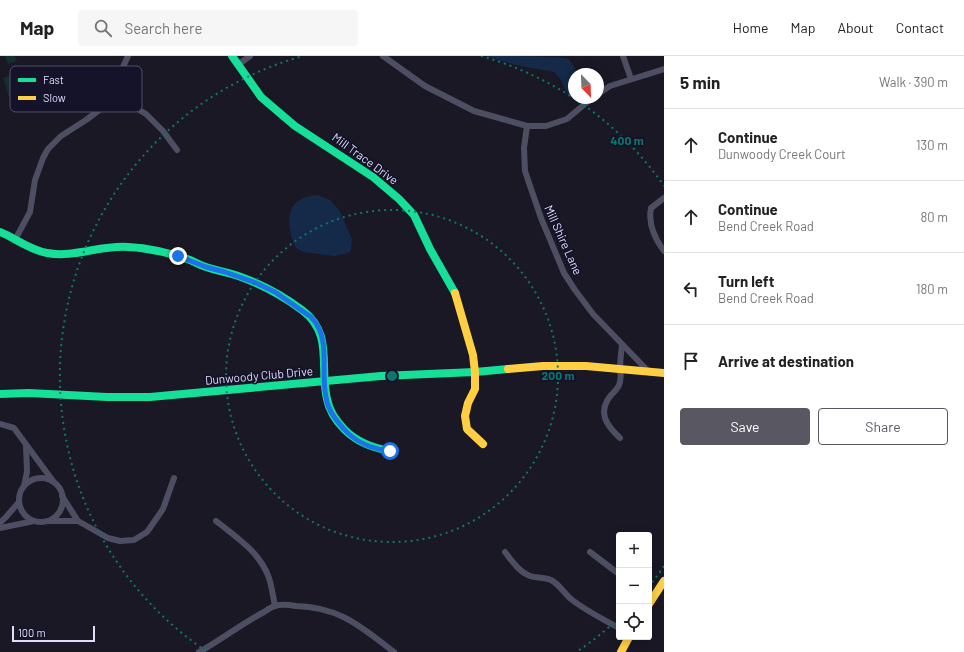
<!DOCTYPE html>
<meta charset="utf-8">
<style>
:root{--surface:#fff;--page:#f6f6f6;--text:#222;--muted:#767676;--line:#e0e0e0;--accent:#585762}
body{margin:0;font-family:Barlow,sans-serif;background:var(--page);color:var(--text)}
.controls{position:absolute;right:12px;bottom:12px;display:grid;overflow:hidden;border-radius:4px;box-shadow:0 2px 10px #0003}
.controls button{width:36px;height:36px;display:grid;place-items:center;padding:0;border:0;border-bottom:1px solid var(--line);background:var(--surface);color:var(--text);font:20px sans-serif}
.compass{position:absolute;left:568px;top:12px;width:36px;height:36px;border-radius:50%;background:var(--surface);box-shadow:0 2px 10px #0003;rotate:157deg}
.scale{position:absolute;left:12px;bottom:10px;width:83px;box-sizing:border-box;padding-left:4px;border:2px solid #dfddfc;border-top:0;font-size:11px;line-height:14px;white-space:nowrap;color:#dfddfc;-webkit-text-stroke:3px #151329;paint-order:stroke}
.stop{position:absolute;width:12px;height:12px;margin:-9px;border:3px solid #1a73e8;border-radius:50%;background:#fff}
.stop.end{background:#1a73e8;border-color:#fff;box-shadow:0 1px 4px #0008}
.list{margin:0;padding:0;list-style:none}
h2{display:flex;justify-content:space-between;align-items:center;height:52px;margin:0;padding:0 16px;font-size:17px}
h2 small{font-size:13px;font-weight:400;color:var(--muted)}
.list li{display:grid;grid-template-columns:26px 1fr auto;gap:12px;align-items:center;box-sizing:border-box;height:72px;padding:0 16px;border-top:1px solid var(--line)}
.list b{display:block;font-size:15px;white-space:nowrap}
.list p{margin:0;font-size:13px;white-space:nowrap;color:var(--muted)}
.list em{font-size:13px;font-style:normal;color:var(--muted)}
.actions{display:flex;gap:8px;padding:12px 16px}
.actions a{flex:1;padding:9px 0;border:1px solid var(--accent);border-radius:4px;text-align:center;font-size:14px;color:var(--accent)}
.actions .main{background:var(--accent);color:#fff}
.icon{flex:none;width:22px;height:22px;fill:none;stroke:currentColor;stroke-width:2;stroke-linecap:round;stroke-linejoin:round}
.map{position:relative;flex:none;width:664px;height:596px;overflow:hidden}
header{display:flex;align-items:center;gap:24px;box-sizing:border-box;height:56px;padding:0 20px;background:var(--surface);border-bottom:1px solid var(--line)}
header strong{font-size:19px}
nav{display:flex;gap:22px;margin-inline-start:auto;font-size:14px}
.search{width:280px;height:36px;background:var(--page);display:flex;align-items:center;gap:10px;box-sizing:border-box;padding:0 14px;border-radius:4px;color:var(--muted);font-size:15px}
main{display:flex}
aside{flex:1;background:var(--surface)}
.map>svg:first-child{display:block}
</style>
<header>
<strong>Map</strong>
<div class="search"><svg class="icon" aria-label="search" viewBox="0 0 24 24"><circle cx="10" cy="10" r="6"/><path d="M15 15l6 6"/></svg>Search here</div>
<nav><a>Home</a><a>Map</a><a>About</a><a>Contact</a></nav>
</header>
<main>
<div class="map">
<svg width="664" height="596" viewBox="0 0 664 596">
<rect width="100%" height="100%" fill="#191824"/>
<g fill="#162e2e">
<path d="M5,0H15L17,5L8,8Z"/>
<path d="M12,19L18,38L9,41L3,22Z"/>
</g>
<g fill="#142a48">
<path d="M485,0C497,0 561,0 568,3C572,6 575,13 578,18H574V42H577L573,43L568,40L561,24L554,16L516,9Z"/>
<path d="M318,139L330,144L339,154L352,183L351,194L348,197L335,200L303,196L296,192C289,178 287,166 292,151C298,143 308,139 318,139Z"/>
</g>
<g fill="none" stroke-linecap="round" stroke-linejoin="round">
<g stroke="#4e4e63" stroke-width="6">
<path d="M383,0L425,30L474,55L527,70H546L567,63L592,42"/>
<path d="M623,0L631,23"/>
<path d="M239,8L250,0"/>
<path d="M111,37L146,58L163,75L177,94"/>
<path d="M598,38L610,30L664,13"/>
<path d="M527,70L524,92L525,115L541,162L564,217L575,234L593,258L649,316"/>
<path d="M664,142L651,152C648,167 655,183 664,195"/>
<path d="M16,182L30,156L35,124L43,102L48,93L61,80L86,64L98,55L111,37L128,0"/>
<path d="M0,368L14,372L53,425"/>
<path d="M620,382C606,369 597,356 611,339C615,335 619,332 620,326C621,322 621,318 620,314C620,306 621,297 622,289"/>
<circle cx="41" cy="444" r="22"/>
<path d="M24,430L27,416L26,389"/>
<path d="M62,440L78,465L108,482L120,485L134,484L147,476L163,453L174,422"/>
<path d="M48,465H78"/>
<path d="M216,465C236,481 260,496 269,522C272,531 273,541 275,550"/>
<path d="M0,467L6,461L19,446"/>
<path d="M0,472L34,465"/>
<path d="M505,496C512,505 519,516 530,520C535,522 543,521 551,524C559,528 564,537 571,543C586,555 603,563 619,572"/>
<path d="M590,496L619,518"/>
<path d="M199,596C221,584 241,568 264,556C267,554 271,551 275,550C281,548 290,549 296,550C340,551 361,571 394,596"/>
</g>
<g stroke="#16e098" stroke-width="8">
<path d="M232,0L261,41L275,53L295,70L373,121L399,143L414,159L430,193L455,237"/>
<path d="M0,176C15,182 30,194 47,197C74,202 100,189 128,191C148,192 170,197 190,204C195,206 200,209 206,211C218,215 230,217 241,221C263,229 283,240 302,254C334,278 319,310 327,343C329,354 336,365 345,374C357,386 373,392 390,395"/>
<path d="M0,338L29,337L107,341H150L381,320L475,316L508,313"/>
</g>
<g stroke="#ffcf43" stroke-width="8">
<path d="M455,237L473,299L475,316V333L468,347L465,360L467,373L483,388"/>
<path d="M508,313L543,310H586L664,317"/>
<path d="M649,548L664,525"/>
<path d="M621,596L629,581"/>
</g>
</g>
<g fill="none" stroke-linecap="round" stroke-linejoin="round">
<path stroke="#1a73e8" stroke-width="5" d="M178,200L206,211L225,216L256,227L275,236L311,261C332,283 320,314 326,341C328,354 335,363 344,373C355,386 373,393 390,395"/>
</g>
<g fill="none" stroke="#0f766e" stroke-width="2" stroke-dasharray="2 4">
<circle cx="392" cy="320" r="166"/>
<path d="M664 510A332 332 0 0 1 650 529M618 563A332 332 0 0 1 578 595M206 595A332 332 0 0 1 303 0M481 0A332 332 0 0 1 664 130"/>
</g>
<g text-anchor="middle" stroke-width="3.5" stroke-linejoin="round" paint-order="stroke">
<g font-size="12" fill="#dfddfc" stroke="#151329">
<text transform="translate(365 103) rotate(36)" y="4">Mill Trace Drive</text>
<text transform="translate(563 184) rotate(66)" y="4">Mill Shire Lane</text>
<text transform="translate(259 320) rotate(-5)" y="4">Dunwoody Club Drive</text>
</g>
</g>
<rect x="10" y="10" width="132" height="46" rx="6" fill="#151329" stroke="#525068" stroke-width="1"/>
<rect x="18" y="22" width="18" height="4" fill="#16e098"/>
<rect x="18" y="40" width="18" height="4" fill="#ffcf43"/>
<g font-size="11" fill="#dfddfc">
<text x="43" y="28">Fast</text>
<text x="43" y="46">Slow</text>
</g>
<circle cx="392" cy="320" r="6" fill="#0f766e" stroke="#151329" stroke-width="2"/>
<g font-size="12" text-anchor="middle" font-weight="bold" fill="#0f766e" stroke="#151329" stroke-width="3.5" stroke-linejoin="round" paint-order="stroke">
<text x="627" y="89">400 m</text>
<text x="558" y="324">200 m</text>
</g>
</svg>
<div class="controls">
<button>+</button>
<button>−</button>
<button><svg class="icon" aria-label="locate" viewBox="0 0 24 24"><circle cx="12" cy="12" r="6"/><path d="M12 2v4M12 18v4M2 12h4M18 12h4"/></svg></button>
</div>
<svg class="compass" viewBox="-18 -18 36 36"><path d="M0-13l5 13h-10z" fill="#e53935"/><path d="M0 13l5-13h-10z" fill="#767676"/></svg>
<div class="scale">100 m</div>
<div class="stop" style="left:390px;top:395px"></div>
<div class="stop end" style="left:178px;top:200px"></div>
</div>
<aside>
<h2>5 min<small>Walk · 390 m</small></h2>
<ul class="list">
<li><svg class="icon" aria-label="ahead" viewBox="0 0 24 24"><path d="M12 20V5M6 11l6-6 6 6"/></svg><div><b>Continue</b><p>Dunwoody Creek Court</p></div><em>130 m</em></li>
<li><svg class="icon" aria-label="ahead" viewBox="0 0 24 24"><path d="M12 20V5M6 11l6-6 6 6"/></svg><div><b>Continue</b><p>Bend Creek Road</p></div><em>80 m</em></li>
<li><svg class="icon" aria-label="left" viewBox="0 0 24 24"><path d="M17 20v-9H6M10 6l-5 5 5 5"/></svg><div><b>Turn left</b><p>Bend Creek Road</p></div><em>180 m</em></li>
<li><svg class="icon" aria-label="arrive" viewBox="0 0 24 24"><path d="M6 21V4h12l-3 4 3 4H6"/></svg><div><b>Arrive at destination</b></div></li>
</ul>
<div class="actions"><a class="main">Save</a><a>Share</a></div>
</aside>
</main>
